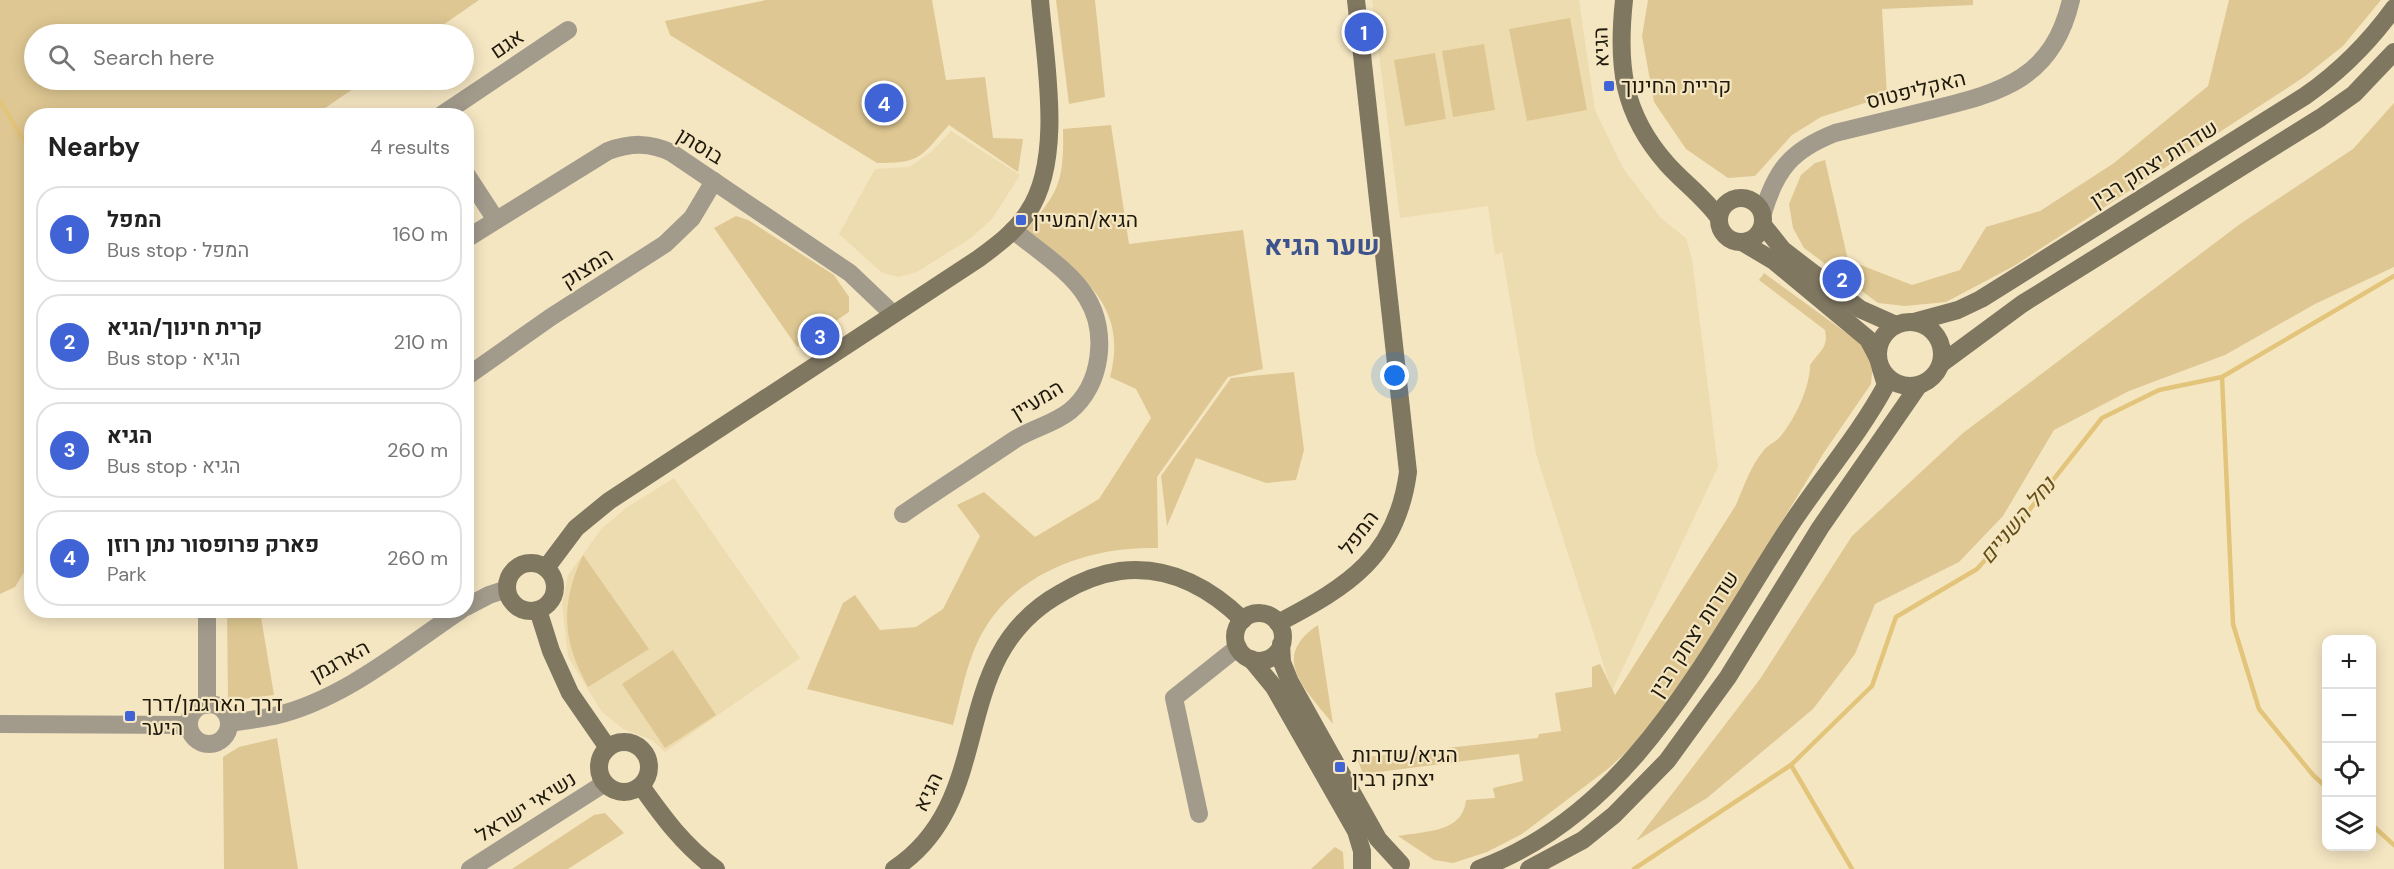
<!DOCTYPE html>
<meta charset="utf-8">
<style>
:root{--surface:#fff;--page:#f2f2f2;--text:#222;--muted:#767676;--line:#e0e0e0;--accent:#4063d5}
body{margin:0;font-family:"DM Sans",Heebo,sans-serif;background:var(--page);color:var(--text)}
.controls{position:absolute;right:18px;bottom:18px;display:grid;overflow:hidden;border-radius:12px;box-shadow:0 3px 15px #0003}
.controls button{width:54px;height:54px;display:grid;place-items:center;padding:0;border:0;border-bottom:2px solid var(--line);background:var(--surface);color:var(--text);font:30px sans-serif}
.you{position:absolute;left:1395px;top:376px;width:21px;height:21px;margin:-15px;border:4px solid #fff;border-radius:50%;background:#1a73e8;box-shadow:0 0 0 9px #1a73e833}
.badge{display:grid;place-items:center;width:39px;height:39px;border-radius:50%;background:var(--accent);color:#fff;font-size:20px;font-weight:700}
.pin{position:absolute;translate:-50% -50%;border:3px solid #fff;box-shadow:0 2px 6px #0006}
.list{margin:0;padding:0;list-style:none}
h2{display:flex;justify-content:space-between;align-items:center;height:78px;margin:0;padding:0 24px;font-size:26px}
h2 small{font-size:20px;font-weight:400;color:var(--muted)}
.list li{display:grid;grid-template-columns:39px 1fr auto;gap:18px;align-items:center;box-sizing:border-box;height:96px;margin:0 12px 12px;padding:0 12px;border:2px solid var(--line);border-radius:24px}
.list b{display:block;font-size:22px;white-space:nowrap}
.list p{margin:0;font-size:20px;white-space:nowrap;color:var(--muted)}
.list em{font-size:20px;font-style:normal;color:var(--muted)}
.icon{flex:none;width:33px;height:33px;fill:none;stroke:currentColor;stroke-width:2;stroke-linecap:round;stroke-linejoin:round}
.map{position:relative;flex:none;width:2394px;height:869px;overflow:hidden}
.search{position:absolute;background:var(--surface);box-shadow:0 3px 15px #0003;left:24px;top:24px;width:450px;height:66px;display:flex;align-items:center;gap:15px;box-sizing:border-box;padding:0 21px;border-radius:33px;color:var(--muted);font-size:22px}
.panel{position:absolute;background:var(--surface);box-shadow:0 3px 15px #0003;left:24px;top:108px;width:450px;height:510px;border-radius:24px}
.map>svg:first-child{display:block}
</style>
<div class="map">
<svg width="2394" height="869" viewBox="0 0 2394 869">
<rect width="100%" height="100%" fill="#f5e6c2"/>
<g fill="#eedcb1">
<path d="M1372,0H1579L1595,110L1623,168L1661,218L1686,238L1692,259L1718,467L1612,691L1536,454L1502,252L1495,255L1488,206L1400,218Z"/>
<path d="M951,131L1020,175L992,219L971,238L917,272L899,277L882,273L839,234L875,169L909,167L931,152Z"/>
<path d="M674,478L800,658L665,752L652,740L623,729L602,712L568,657L562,605L568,575L602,528L626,508Z"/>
</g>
<g fill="#dec792">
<path d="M0,0H479L430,34H34V80H366L315,115L32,116L31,561L15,587L0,594Z"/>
<path d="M766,0H932L946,80L985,77L993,138L1023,139L1018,172L949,125C920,157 922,163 877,163L670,35L665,21Z"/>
<path d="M1056,0H1095L1105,97L1069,104Z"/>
<path d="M1648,0H1973V5L1882,9L1887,96L1821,117L1792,135L1755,176L1728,178L1686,149L1654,102L1642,36Z"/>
<path d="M2229,0H2381L2343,46L2304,77L2014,266L1946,302L1905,306L1878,303L1804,248L1793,228L1789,204L1801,175L1815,163L1825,160L1848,260L1912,285L1960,270L1986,227L2040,211L2114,163L2208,86Z"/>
<path d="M1570,18L1587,110L1527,121L1509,29Z"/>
<path d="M1484,44L1495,110L1453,117L1442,51Z"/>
<path d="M1435,53L1446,119L1405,126L1394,60Z"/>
<path d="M2394,103V267L2315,304L2225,355L2129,391L2054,430L2003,516L1959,562L1875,604L1855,654L1813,709L1707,798L1636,841L1760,679L1852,536L1963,433L2240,224L2353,149Z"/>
<path d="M1111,125L1129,244L1243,230L1263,369L1228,377L1157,477L1158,548C1093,546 1019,570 984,630C967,658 962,693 953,725L807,689L843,603L855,595L880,630L916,627L943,609L980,536L957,505L984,492L1035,537L1099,499L1151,418L1136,389L1110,377C1130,302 1076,272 1026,230C1060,192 1064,179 1063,129Z"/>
<path d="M736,216L748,220L834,275L849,297V312L797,347L714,228Z"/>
<path d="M1764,273L1863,345L1873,363L1871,384L1823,454L1686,680L1653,727L1609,768L1522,834L1487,852L1453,863L1434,860L1398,836C1425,831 1463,833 1466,800L1495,798L1493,788L1523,781L1519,754L1363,774L1357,758L1538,738L1539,734L1561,731L1555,693L1592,687V667L1600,664L1615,695L1736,505C1744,486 1751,465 1764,450C1768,445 1774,443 1779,438C1794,421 1810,388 1810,365C1819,351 1829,348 1825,330L1759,280Z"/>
<path d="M1294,372L1304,450L1296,480L1266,483L1196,458L1167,526L1161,476L1231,378Z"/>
<path d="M583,555L649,649L588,687C562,640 560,605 583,555Z"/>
<path d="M227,611H260L274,695L228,701Z"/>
<path d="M1318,625L1333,724C1307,691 1268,658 1318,625Z"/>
<path d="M673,650L716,715L665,748L622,684Z"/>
<path d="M277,738L298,869H224L223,757L239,747Z"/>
<path d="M605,813L624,833L568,869H512L594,815Z"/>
<path d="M1335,847L1343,852L1344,869H1311Z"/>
</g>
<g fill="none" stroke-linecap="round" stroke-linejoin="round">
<g stroke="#e3c47b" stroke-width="4.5">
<path d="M0,101L32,154"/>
<path d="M2222,377L2233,624L2259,709L2313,775L2326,787"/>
<path d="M1791,765L1852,869"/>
<path d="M2372,825L2394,845"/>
<path d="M1634,869L1791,765L1872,686L1896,617L1977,569L2019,523L2102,418L2159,390L2222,377L2394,276"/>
</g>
<g stroke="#a29b8c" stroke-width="18">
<path d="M440,116L568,30"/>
<path d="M466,174L496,220"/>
<path d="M1763,213C1776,169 1792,150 1835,133C1868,125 1901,117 1934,109C2003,92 2053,78 2071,0"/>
<path d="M466,239L608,151C630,143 650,142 672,153L850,273L893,314"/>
<path d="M466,377L551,317L665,244L692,218L714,181"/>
<path d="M903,514C939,489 977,465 1014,440C1031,429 1054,424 1070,411C1102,385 1108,332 1087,298C1071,271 1037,250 1013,230"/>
<path d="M466,607L489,595L507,589"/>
<path d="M207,610V705"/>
<circle cx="209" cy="724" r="20"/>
<path d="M229,723C244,721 259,719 274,716C343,700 403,649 461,610"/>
<path d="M0,724L189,725"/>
<path d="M1199,814L1174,698L1238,647"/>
<path d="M470,869L605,783"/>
</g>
<g stroke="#807761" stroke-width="18">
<path d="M1624,0C1617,65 1622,113 1667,164C1684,183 1704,197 1719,218"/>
<circle cx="1741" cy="220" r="22"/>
<path d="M1763,225L1783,250L1860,309L1896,325"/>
<path d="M1742,242L1774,261L1868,339L1878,358"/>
<circle cx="1910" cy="354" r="32"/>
<path d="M1914,322L1958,310L1981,299L2305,96C2341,71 2368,44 2394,8"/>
<path d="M1942,363L2022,304L2320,118L2354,94L2394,52"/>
<circle cx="531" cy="587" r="24"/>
<path d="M546,568L576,528L609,501L978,259C997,245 1016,231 1028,212C1064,159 1045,61 1040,0"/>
<path d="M538,610L551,651L570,693L608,748"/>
<circle cx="1259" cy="637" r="24"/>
<path d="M1278,623C1349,586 1397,556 1408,472L1356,0"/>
<path d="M1281,644L1282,662L1290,682L1378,839L1401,864"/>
<path d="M1251,659L1274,687L1356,831L1362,851V869"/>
<circle cx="624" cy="767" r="25"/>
<path d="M641,786C663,817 684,846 716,869"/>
<path d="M894,869C1001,798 943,658 1061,593C1079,582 1099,574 1120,571C1168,565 1209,587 1243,620"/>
<path d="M1479,869C1631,813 1704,659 1786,532C1818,482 1858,437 1886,385L1881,369"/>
<path d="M1529,869L1583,840L1614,815L1667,761L1728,677L1820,528L1919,385"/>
</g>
</g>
<g fill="#4063d5" stroke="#f5e6c2" stroke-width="2">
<rect x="1603" y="80" width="12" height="12" rx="3"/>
<rect x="1015" y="214" width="12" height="12" rx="3"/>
<rect x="124" y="710" width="12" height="12" rx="3"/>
<rect x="1334" y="761" width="12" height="12" rx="3"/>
</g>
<g text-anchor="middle" stroke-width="4.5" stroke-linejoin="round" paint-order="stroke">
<g font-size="21" fill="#1f190c" stroke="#f5e6c2">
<text transform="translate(507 44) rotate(-34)" y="7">אגם</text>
<text transform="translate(1601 47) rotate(-92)" y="7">הגיא</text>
<text transform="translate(1916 90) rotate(-14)" y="7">האקליפטוס</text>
<text transform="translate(700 146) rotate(31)" y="7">בוסתן</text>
<text transform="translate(2154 164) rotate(-32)" y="7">שדרות יצחק רבין</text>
<text transform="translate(587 268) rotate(-32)" y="7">המצוק</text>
<text transform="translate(1037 400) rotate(-31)" y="7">המעיין</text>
<text transform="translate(1359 533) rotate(-53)" y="7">המפל</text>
<text transform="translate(1694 634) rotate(-57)" y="7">שדרות יצחק רבין</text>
<text transform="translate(340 661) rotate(-29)" y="7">הארגמן</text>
<text transform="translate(928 792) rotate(-64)" y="7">הגיא</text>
<text transform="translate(526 807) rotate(-32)" y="7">נשיאי ישראל</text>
</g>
<g font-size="21" fill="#1f190c" stroke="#f5e6c2" text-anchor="start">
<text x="1621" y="93">קריית החינוך</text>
<text x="1033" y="227">הגיא/המעיין</text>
<text x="142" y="711">דרך הארגמן/דרך<tspan x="142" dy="24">היער</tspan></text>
<text x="1352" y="762">הגיא/שדרות<tspan x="1352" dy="24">יצחק רבין</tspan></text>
</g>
<g font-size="22" font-style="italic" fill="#634e16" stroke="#f5e6c2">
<text transform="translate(2017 520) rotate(-50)" y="8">נחל השניים</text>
</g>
<g font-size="27" font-weight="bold" fill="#3d538d" stroke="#f5e6c2">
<text x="1322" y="255">שער הגיא</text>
</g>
</g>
</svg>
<div class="controls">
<button>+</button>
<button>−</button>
<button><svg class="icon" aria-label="locate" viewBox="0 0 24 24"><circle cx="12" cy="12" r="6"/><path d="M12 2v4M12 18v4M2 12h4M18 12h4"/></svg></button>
<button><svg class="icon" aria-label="layers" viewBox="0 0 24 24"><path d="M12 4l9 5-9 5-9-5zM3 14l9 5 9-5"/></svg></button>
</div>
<div class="you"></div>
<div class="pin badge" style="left:1364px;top:32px">1</div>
<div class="pin badge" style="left:1842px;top:279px">2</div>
<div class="pin badge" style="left:820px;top:336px">3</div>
<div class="pin badge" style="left:884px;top:103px">4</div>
<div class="search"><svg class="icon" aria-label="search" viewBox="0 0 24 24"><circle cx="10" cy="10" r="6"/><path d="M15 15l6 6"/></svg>Search here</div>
<section class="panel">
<h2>Nearby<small>4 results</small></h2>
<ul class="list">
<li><span class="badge">1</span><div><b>המפל</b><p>Bus stop · המפל</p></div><em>160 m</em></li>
<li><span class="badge">2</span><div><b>קרית חינוך/הגיא</b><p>Bus stop · הגיא</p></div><em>210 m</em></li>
<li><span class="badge">3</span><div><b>הגיא</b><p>Bus stop · הגיא</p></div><em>260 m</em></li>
<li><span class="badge">4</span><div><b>פארק פרופסור נתן רוזן</b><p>Park</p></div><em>260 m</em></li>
</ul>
</section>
</div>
